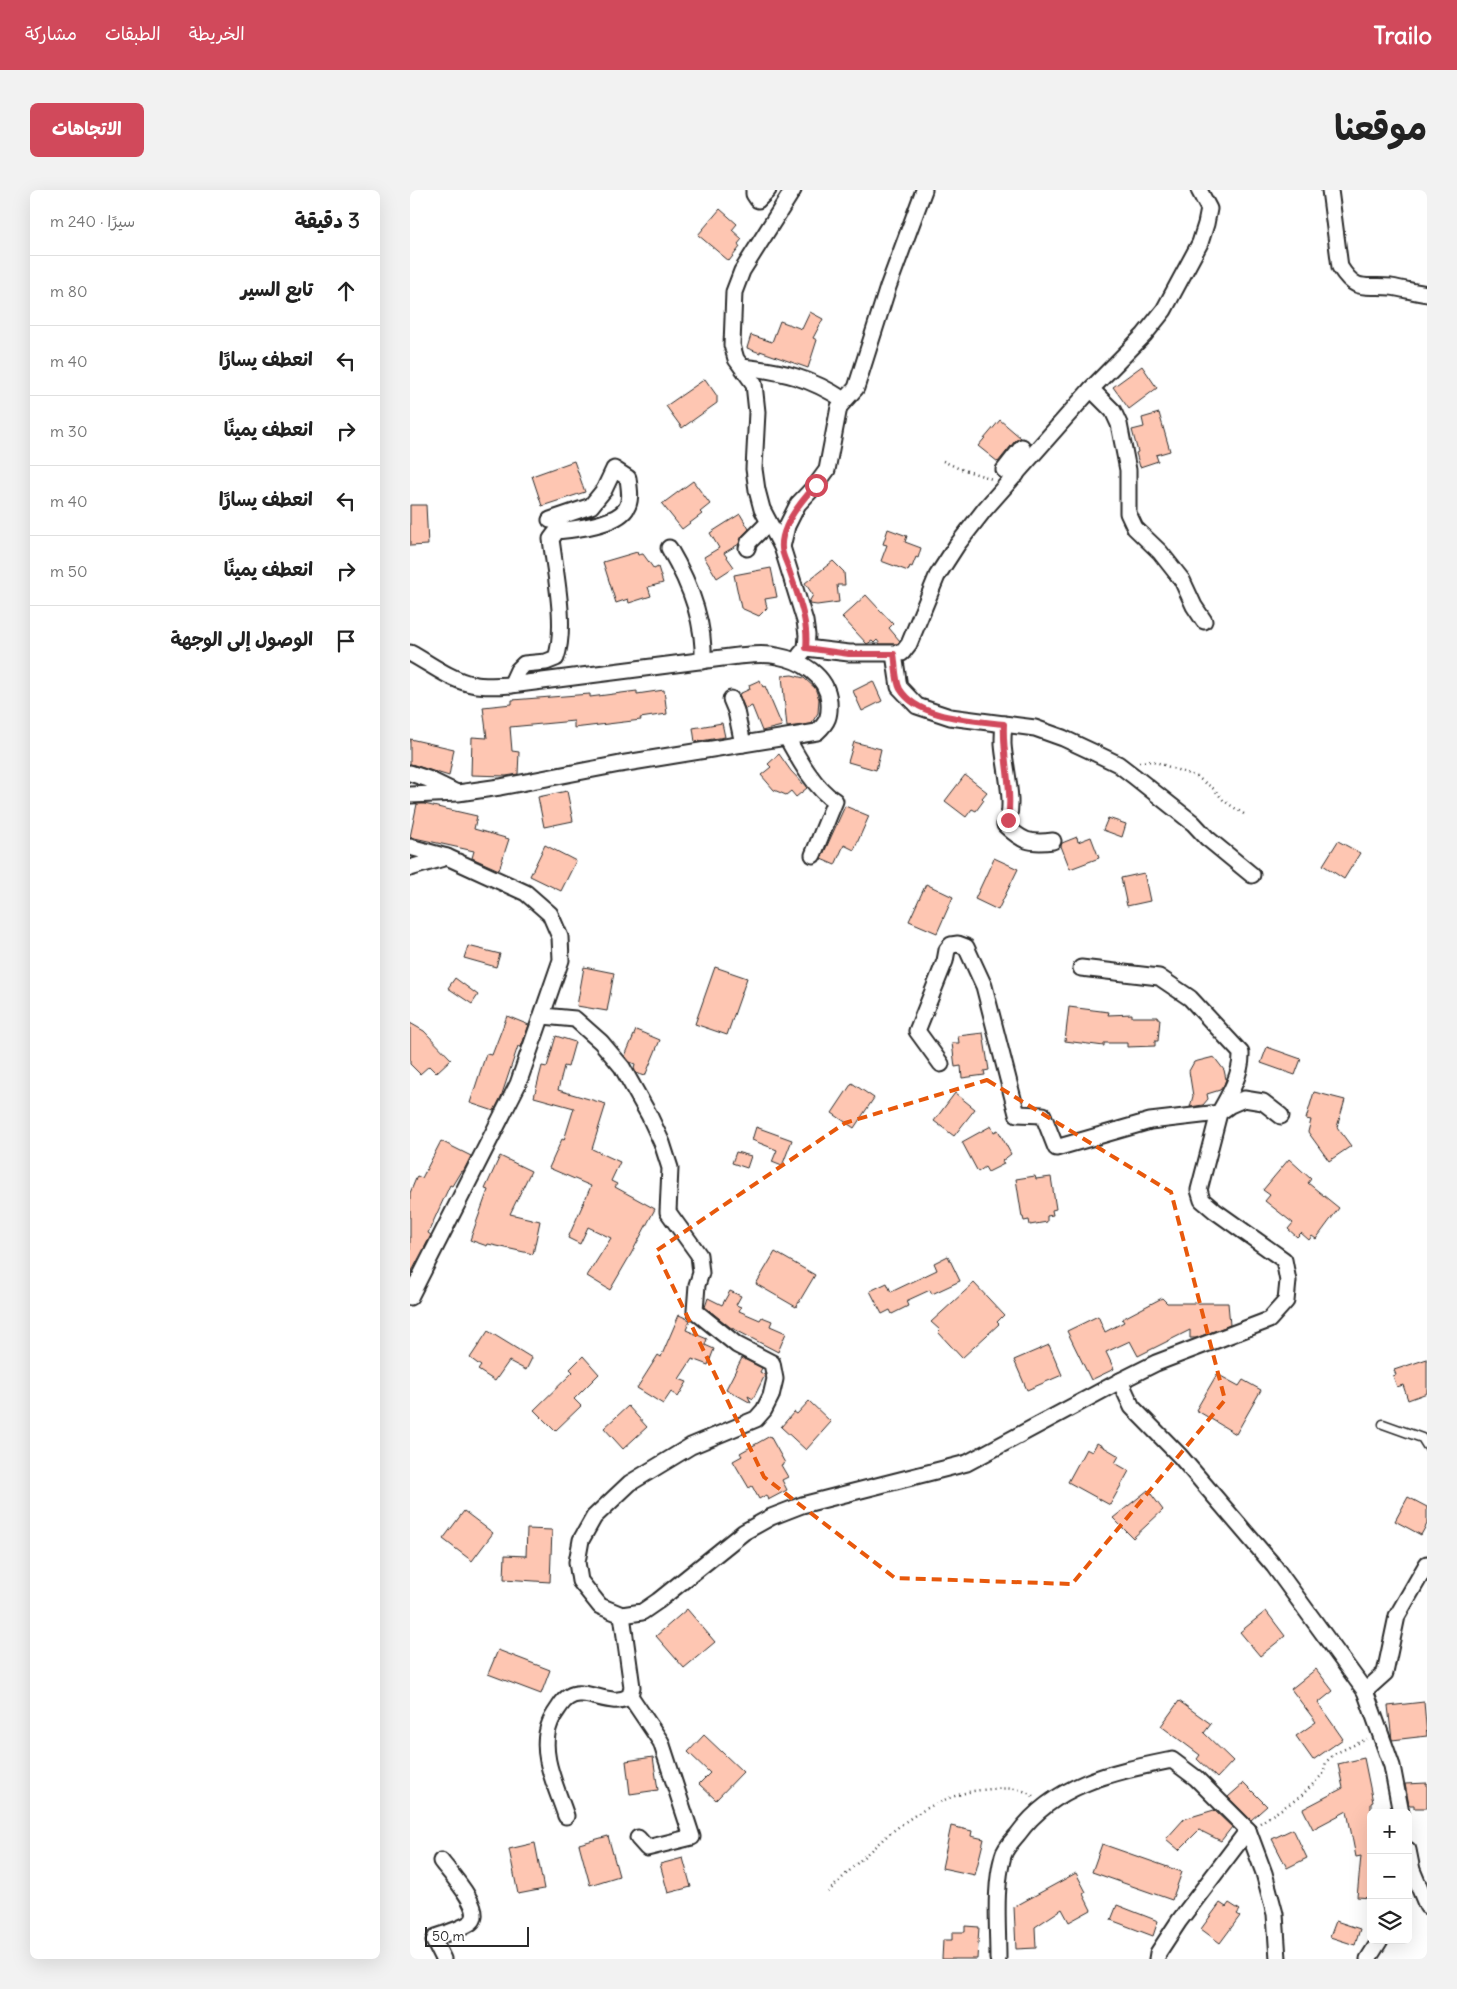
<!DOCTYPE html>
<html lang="ar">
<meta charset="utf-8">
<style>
:root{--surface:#fff;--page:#f2f2f2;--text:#222;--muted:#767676;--line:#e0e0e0;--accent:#d1495b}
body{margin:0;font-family:Delius,"Playpen Sans Arabic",sans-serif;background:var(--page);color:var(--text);direction:rtl}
.controls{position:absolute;right:15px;bottom:15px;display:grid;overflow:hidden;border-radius:8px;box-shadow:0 5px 20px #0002}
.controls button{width:45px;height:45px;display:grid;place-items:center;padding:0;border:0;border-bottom:1px solid var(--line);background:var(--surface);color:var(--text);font:25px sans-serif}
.scale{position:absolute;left:15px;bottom:12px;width:104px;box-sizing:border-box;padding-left:5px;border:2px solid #2b2b2b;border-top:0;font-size:14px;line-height:18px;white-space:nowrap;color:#2b2b2b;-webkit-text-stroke:4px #fff;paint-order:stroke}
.stop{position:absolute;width:15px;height:15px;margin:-11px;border:4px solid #d1495b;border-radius:50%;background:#fff}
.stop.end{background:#d1495b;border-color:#fff;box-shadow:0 1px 5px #0008}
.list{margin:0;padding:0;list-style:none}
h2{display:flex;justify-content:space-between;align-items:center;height:65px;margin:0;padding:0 20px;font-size:21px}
h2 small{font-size:16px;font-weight:400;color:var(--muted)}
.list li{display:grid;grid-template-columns:32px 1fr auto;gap:15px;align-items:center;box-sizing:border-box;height:70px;padding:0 20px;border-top:1px solid var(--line)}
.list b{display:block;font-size:19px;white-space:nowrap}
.list em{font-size:16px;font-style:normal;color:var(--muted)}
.icon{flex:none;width:28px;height:28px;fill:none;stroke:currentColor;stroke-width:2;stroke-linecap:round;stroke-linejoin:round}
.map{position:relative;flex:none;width:1017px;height:1769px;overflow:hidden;direction:ltr;border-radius:8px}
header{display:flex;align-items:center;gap:30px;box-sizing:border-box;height:70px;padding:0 25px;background:var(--accent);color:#fff}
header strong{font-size:24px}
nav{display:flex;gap:28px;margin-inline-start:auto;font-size:18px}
.intro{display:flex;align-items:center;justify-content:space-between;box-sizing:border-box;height:120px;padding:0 30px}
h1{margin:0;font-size:35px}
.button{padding:12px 22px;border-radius:8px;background:var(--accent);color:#fff;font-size:18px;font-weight:700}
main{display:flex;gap:30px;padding:0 30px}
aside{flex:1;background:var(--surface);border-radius:8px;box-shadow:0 5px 20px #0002}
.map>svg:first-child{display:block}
</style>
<header>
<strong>Trailo</strong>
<nav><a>الخريطة</a><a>الطبقات</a><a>مشاركة</a></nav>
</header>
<div class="intro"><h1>موقعنا</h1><a class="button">الاتجاهات</a></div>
<main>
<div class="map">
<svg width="1017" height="1769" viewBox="0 0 1017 1769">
<rect width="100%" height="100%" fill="#fff"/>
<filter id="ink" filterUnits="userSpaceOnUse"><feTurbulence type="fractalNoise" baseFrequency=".02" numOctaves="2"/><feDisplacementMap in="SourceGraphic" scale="10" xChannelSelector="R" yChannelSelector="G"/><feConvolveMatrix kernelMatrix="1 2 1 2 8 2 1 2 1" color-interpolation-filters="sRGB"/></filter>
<g filter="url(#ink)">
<g fill="#fec6b2" stroke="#2b2b2b">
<path d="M310,19L327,34L322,40L332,49L328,54L330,57L319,71L288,45Z"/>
<path d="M400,122L413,129L403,148L407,150L398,178L350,161V163L337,158L341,145L362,152L370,131L392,139Z"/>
<path d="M732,176L747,198L719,219L703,197Z"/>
<path d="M295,189L307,206V213L272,238L256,216Z"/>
<path d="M749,223L760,261L746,265L748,271L730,277L726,263L728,262L722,240L734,237L732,228Z"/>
<path d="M590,230L611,248L605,251L588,272L568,256Z"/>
<path d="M164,271L175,302L132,316L122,286Z"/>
<path d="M283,291L300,314L290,322L292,324L272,339L252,314Z"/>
<path d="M0,315H16L18,355L0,356Z"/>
<path d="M330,324L339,339L332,346L329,354L314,363L324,377L307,388L294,367L309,358L300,343Z"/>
<path d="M478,339L497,346L495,352L511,358L508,368L506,367L502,377L500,376L498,381L471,371L477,355L473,354Z"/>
<path d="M227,362L228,365L233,364L244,379L248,377L253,393L238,397L241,406L219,413L218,409L206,413L193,372Z"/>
<path d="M423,371L434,382L435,395H427L429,412L407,415L400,414L399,412L403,405L395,393Z"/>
<path d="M361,378L367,407L355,409L357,418L349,426L331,418L324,385Z"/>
<path d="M456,405L483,434L479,438L490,451L487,454H470L467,450L464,453L462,451L457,454L432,427Z"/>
<path d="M382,485L394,488L405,498L409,509L408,523L401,534L377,537L372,486Z"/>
<path d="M350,490L353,497L355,496L372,536L352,541L342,516L335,519L329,504L340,499L339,495Z"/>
<path d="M463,491L472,511L452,521L443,501Z"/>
<path d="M254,500L257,524L230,528L231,530L164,538V531L100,537L102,561L109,562L108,584L96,586L61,585L62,547L77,548L73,517L102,514V510L180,504V507L227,501V504Z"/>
<path d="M312,533L315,547L285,552L283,538Z"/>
<path d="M0,549L44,559L39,586L0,574Z"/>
<path d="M444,552L471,559L466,580L438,572Z"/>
<path d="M369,564L381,581L397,598L386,607L381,601L376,605L364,600L351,585L361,577L358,574Z"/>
<path d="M555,585L577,602L572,608L574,610L566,621L562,619L556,627L535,611Z"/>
<path d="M157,601L163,631L134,637L128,607Z"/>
<path d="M7,614H14L67,626L64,639L99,649L89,680L62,668L64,661L0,647Z"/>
<path d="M435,616L459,626L444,660L434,655L425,675L411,669Z"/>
<path d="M698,628L716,634L712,647L693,640Z"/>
<path d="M667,647L668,652L681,647L689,668L660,679L651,656L652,653Z"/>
<path d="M928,651L950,663L934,689L913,675Z"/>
<path d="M135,655L166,671L151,701L120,686Z"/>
<path d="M584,668L608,679L588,720L565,709Z"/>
<path d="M734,683L740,711L717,716L711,688Z"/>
<path d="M516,694L543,707L527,743L499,731Z"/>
<path d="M58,756L90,764L86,777L54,768Z"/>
<path d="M174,777L204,783L197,821L167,816Z"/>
<path d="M305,777L337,788L317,845L285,834Z"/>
<path d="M45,788L68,805L62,814L38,798Z"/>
<path d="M659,817L699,822L698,825L722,824V827H748V829H750L748,851H745V856L717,857V853H694V856L655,851Z"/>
<path d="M97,826L119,835L111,857L108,856L91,907L84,921L60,913L76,864L82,865Z"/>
<path d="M0,833L14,841L41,869L26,883L19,876L10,884L0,874Z"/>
<path d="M226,840L250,850L235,886L226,883L224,878L225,874L220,872L215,866Z"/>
<path d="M573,843L579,880L574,881L575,885L552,888L551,876L545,877L542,853H549L548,846Z"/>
<path d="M146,846L165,852L158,877L154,876L148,900L196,914L182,959L210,972L201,991L207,994L205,997L245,1019L221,1064L200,1100L177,1086L201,1048L178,1037L170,1054L158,1048L181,996L139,978L152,949L154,950L164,918L124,907L132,876L137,877Z"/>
<path d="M857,857L891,869L885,885L851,873Z"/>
<path d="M804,867L814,880L816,889L814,895L810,900L797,904L798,909L793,915L780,917L783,906L779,881L784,872Z"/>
<path d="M442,893L464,908L444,938L422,923Z"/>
<path d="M904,902L935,910L927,937L941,956L919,971L898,942L901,930L896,929Z"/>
<path d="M545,903L565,919L544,946L524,931Z"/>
<path d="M581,936L584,942L588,940L601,964L592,971L594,974L578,982L575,977L568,982L552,952Z"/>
<path d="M346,937L382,950L372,976L362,972L367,960L342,950Z"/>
<path d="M31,951L61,966L53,982L51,981L42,996L40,995L18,1043L21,1045L0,1085V1003L7,986L12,988Z"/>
<path d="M326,962L341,966L337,978L322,973Z"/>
<path d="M90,966L121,981L100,1024L130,1031L123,1064L78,1054L77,1056L60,1050L78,1000L75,999Z"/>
<path d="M879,969L901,989L898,993L929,1018L906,1049L902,1046L899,1050L891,1043L887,1047L878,1039L883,1033L855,1011L860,1005L853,1000Z"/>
<path d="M625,986L626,989L641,987L646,1019L642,1020L643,1025L637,1026V1032L620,1035L619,1030L614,1031L613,1027H612L606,989Z"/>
<path d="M365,1062L405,1085L386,1117L346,1094Z"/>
<path d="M538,1066L550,1091L522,1104L520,1100L496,1111L498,1116L482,1124L480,1120L472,1124L460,1101L477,1093L481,1102L527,1080L524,1073Z"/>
<path d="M564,1093L594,1125L587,1132L589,1134L552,1168L528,1142L530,1140L521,1132Z"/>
<path d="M320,1101L331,1106L326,1115L331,1117L329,1121L350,1130L352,1127L362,1131L360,1136L376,1143L368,1162L320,1137L295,1117L298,1108L312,1115Z"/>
<path d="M752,1108L757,1113H818L820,1135L786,1148H780V1140L728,1166L720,1151L696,1162L704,1179L681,1190L657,1141L688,1126L695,1142L714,1132L712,1129Z"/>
<path d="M269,1125L280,1130L276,1140L297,1149L295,1155L304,1159L298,1175L282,1169L269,1189L277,1192L268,1207L261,1202L253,1214L227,1198L248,1165L251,1167Z"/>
<path d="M78,1141L122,1168L116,1180L99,1171L85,1191L68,1180L71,1176L60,1168Z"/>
<path d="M639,1155L652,1185L617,1200L604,1170Z"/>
<path d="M173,1166L189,1184L164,1209L171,1216L145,1241L124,1220L163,1182L160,1179Z"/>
<path d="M332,1168L352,1178L350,1182L355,1185L343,1209L338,1206L341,1213L316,1199Z"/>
<path d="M1017,1169V1203L998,1210L993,1195L987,1197L983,1186L986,1185L984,1180Z"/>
<path d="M807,1184L829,1196L833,1190L851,1200L826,1244L786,1220Z"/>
<path d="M399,1211L421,1232L396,1260L371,1237L384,1222L387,1224Z"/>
<path d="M218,1216L237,1237L213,1259L194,1238Z"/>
<path d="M360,1246L375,1273L371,1275L378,1287L372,1290L377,1300L358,1310L356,1305L349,1309L342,1296L339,1298L323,1271L332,1266L330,1263Z"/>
<path d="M687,1253L709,1266L705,1273L719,1281L700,1315L658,1292L676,1259L682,1262Z"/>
<path d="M738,1300L753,1320L723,1348L703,1328Z"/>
<path d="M998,1307L1017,1317V1334L1011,1345L985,1331Z"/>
<path d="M54,1321L83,1343L62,1371L33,1349Z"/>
<path d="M117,1339L142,1340L140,1392L94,1389L95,1365L116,1366Z"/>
<path d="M277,1419L305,1452L274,1478L246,1446Z"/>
<path d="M856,1421L875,1446L850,1466L830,1442Z"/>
<path d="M88,1460L140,1480L131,1504L78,1484Z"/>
<path d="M906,1479L923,1501L908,1513L933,1549L903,1570L886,1546L906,1532L881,1499Z"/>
<path d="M769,1511L801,1534L794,1543L823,1571L807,1588L787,1569L790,1565L751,1536Z"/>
<path d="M1014,1512L1017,1546L982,1550L978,1516Z"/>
<path d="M294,1545L333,1582L306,1610L289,1594L300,1583L278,1562Z"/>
<path d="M243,1567L248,1600L220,1604L216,1571Z"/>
<path d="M954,1568L963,1612L961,1613V1708L947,1707L951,1666L946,1667L937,1621L903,1639L893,1619L933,1598L928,1574Z"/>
<path d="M834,1593L857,1616L841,1630L818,1607Z"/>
<path d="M1017,1593V1618H1004V1615H999L995,1594Z"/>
<path d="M804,1620L822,1637L811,1651L789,1640L769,1660L756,1649L774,1629Z"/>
<path d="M541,1636L562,1641L561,1646L574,1649L565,1685L532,1678Z"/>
<path d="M883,1639L897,1668L877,1678L862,1649Z"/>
<path d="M198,1646L209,1686L180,1695L169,1654Z"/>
<path d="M125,1653L134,1699L108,1704L99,1659Z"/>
<path d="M692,1654L772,1682L762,1710L682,1682Z"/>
<path d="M273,1668L281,1697L258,1703L250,1674Z"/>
<path d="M666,1683L676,1702L673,1704L681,1720L659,1732L652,1719L625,1737L626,1758L606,1759L604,1717Z"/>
<path d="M810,1713L816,1717L819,1713L830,1720L827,1724L830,1726L810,1753L791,1739Z"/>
<path d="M707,1715L748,1731L743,1746L701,1730Z"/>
<path d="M926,1731L950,1739L945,1755L920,1747Z"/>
<path d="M555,1736L569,1737L567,1769H532L533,1750H542V1742H555Z"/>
</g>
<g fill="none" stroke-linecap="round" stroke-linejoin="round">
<defs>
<path id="service" d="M973,1234L1012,1248L1017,1256"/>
<g id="minor">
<path d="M344,0V4L348,10L358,0"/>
<path d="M383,0L332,81L324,102L322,155L326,169L344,194L347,222L344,279L347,300L352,319L372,357L395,431L397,445L396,458L390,465"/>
<path d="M920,0L930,77C947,104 955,94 981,97C993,99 1005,102 1017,104"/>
<path d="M332,177C372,181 401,188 434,210"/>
<path d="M681,199L703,221L709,234L718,280V323L725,338L750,362L772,390L784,416L794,431"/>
<path d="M606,285L594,280L612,257"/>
<path d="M372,357L377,336L388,314L406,295L417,280L429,217L446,198L478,97L514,0"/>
<path d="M259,358C279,392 295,430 293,471"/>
<path d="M337,358L339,352L358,333"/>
<path d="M396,458L439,463H492L499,454L527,386L547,355L575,319L681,199L734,145L754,120L790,53L796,34L799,19L789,0"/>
<path d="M0,463C19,473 39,489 61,494C74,497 88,496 101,495L328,466C341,465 354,463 367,466C390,470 417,485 419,511C420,526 418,532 407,542L210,574L90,597L48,603L0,605"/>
<path d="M484,464L489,497L507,516L540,527L625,538L653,548L683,562L708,574L725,587L783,633L797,648L842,685"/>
<path d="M101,495L108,480L114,474L136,472L146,468C157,437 145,382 141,349L147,341C165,339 205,335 216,319C222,310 219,298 218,288L204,279L194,300L181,316L140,330"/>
<path d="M321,509L326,521L333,554"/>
<path d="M594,534C593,541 593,547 593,554C594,575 607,619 595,635C612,651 619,654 643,651"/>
<path d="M377,548C388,568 405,599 425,611L403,665"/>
<path d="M0,583L18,589L45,602"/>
<path d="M0,657L37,667"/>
<path d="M0,678L37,667L116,703L140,724L150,747L151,770L108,894L0,1107"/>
<path d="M133,826L165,829L191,852L212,877L239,925L252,953L260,978L258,1022L289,1065L291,1083L287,1095L285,1121L327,1155L362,1173L365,1189L361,1206L354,1220L346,1229L281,1256L220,1293L184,1327L171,1350L167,1372L170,1391L190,1416L212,1425L232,1422L248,1411L334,1342L361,1327L392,1315L557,1273L710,1191"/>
<path d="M531,874L507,841L535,771L537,760L541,755L548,754L556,757L574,796L607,924L633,925L646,958L740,931L809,923C819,906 832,883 831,863L780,808L749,787L671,778"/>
<path d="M871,926L853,912L834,909L820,915L809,923L789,1000L792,1010L805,1021L874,1070L878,1091L876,1111L859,1130L746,1173L710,1191L722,1217L770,1266L864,1376L955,1501L982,1576L991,1623"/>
<path d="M955,1501L975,1483L987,1426L1017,1374"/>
<path d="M220,1506L251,1552L282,1647L237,1658L228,1648"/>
<path d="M156,1626C147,1598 128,1563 140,1533C142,1527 146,1522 150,1516C155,1508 162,1503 172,1504C188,1505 205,1516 220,1506L222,1497L212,1425"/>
<path d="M998,1660L1002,1680L1017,1716"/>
<path d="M31,1671C39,1682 73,1718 62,1731C57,1737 34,1744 26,1747L24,1751L33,1769"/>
<path d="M588,1769C588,1736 584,1698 593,1666C595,1658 603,1650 608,1644C645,1593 704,1582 762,1570L786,1588L838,1640L854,1683L865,1724L868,1769"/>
<path d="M747,1769L748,1763L769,1731L838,1640"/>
<path d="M958,1769L970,1750"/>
</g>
</defs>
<use href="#service" stroke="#2b2b2b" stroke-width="11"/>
<use href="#minor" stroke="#2b2b2b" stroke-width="19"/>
<g stroke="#2b2b2b" stroke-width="2.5" stroke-dasharray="1 4" stroke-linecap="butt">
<path d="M533,271L548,278L582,289"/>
<path d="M729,572L743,571L787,587L804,599L814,611L837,626"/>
<path d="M850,1633L890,1607L913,1584L916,1572L924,1564L957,1549"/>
<path d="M418,1702C459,1662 498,1618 555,1603C564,1600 573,1600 582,1599C597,1598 614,1597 625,1608"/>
</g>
<use href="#service" stroke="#fff" stroke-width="8"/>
<use href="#minor" stroke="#fff" stroke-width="15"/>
</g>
</g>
<g fill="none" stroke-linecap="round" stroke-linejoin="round" filter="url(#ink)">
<path stroke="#d1495b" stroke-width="6" d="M406,295C392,310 370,336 372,358C372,365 377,373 379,380C387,404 399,431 396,458L439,464H484C486,474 485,490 490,499C508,529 562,530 594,534C592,566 603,599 598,630"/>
</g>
<path fill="none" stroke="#e8590c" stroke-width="4" stroke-dasharray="10 6" stroke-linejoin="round" d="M577,890L761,1002L815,1210L662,1394L485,1388L354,1287L246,1061L435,933Z"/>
</svg>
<div class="controls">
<button>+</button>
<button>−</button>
<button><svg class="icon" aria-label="layers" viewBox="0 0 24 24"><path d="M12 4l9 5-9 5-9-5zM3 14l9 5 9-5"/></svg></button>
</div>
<div class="scale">50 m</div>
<div class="stop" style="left:406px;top:295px"></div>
<div class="stop end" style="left:598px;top:630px"></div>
</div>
<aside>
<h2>3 دقيقة<small>سيرًا · 240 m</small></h2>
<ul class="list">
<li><svg class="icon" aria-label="ahead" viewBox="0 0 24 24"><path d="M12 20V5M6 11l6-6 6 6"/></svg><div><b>تابع السير</b></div><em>80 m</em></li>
<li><svg class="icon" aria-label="left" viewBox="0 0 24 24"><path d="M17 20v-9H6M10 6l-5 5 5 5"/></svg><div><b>انعطف يسارًا</b></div><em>40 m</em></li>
<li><svg class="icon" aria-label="right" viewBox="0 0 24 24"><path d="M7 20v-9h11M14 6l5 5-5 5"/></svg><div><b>انعطف يمينًا</b></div><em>30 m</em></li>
<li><svg class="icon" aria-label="left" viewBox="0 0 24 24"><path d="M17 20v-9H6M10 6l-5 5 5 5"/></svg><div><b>انعطف يسارًا</b></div><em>40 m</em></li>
<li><svg class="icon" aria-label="right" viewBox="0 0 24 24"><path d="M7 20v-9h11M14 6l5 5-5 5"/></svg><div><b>انعطف يمينًا</b></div><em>50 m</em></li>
<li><svg class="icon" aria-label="arrive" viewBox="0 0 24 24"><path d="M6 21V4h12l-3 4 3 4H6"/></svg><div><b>الوصول إلى الوجهة</b></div></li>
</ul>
</aside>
</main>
